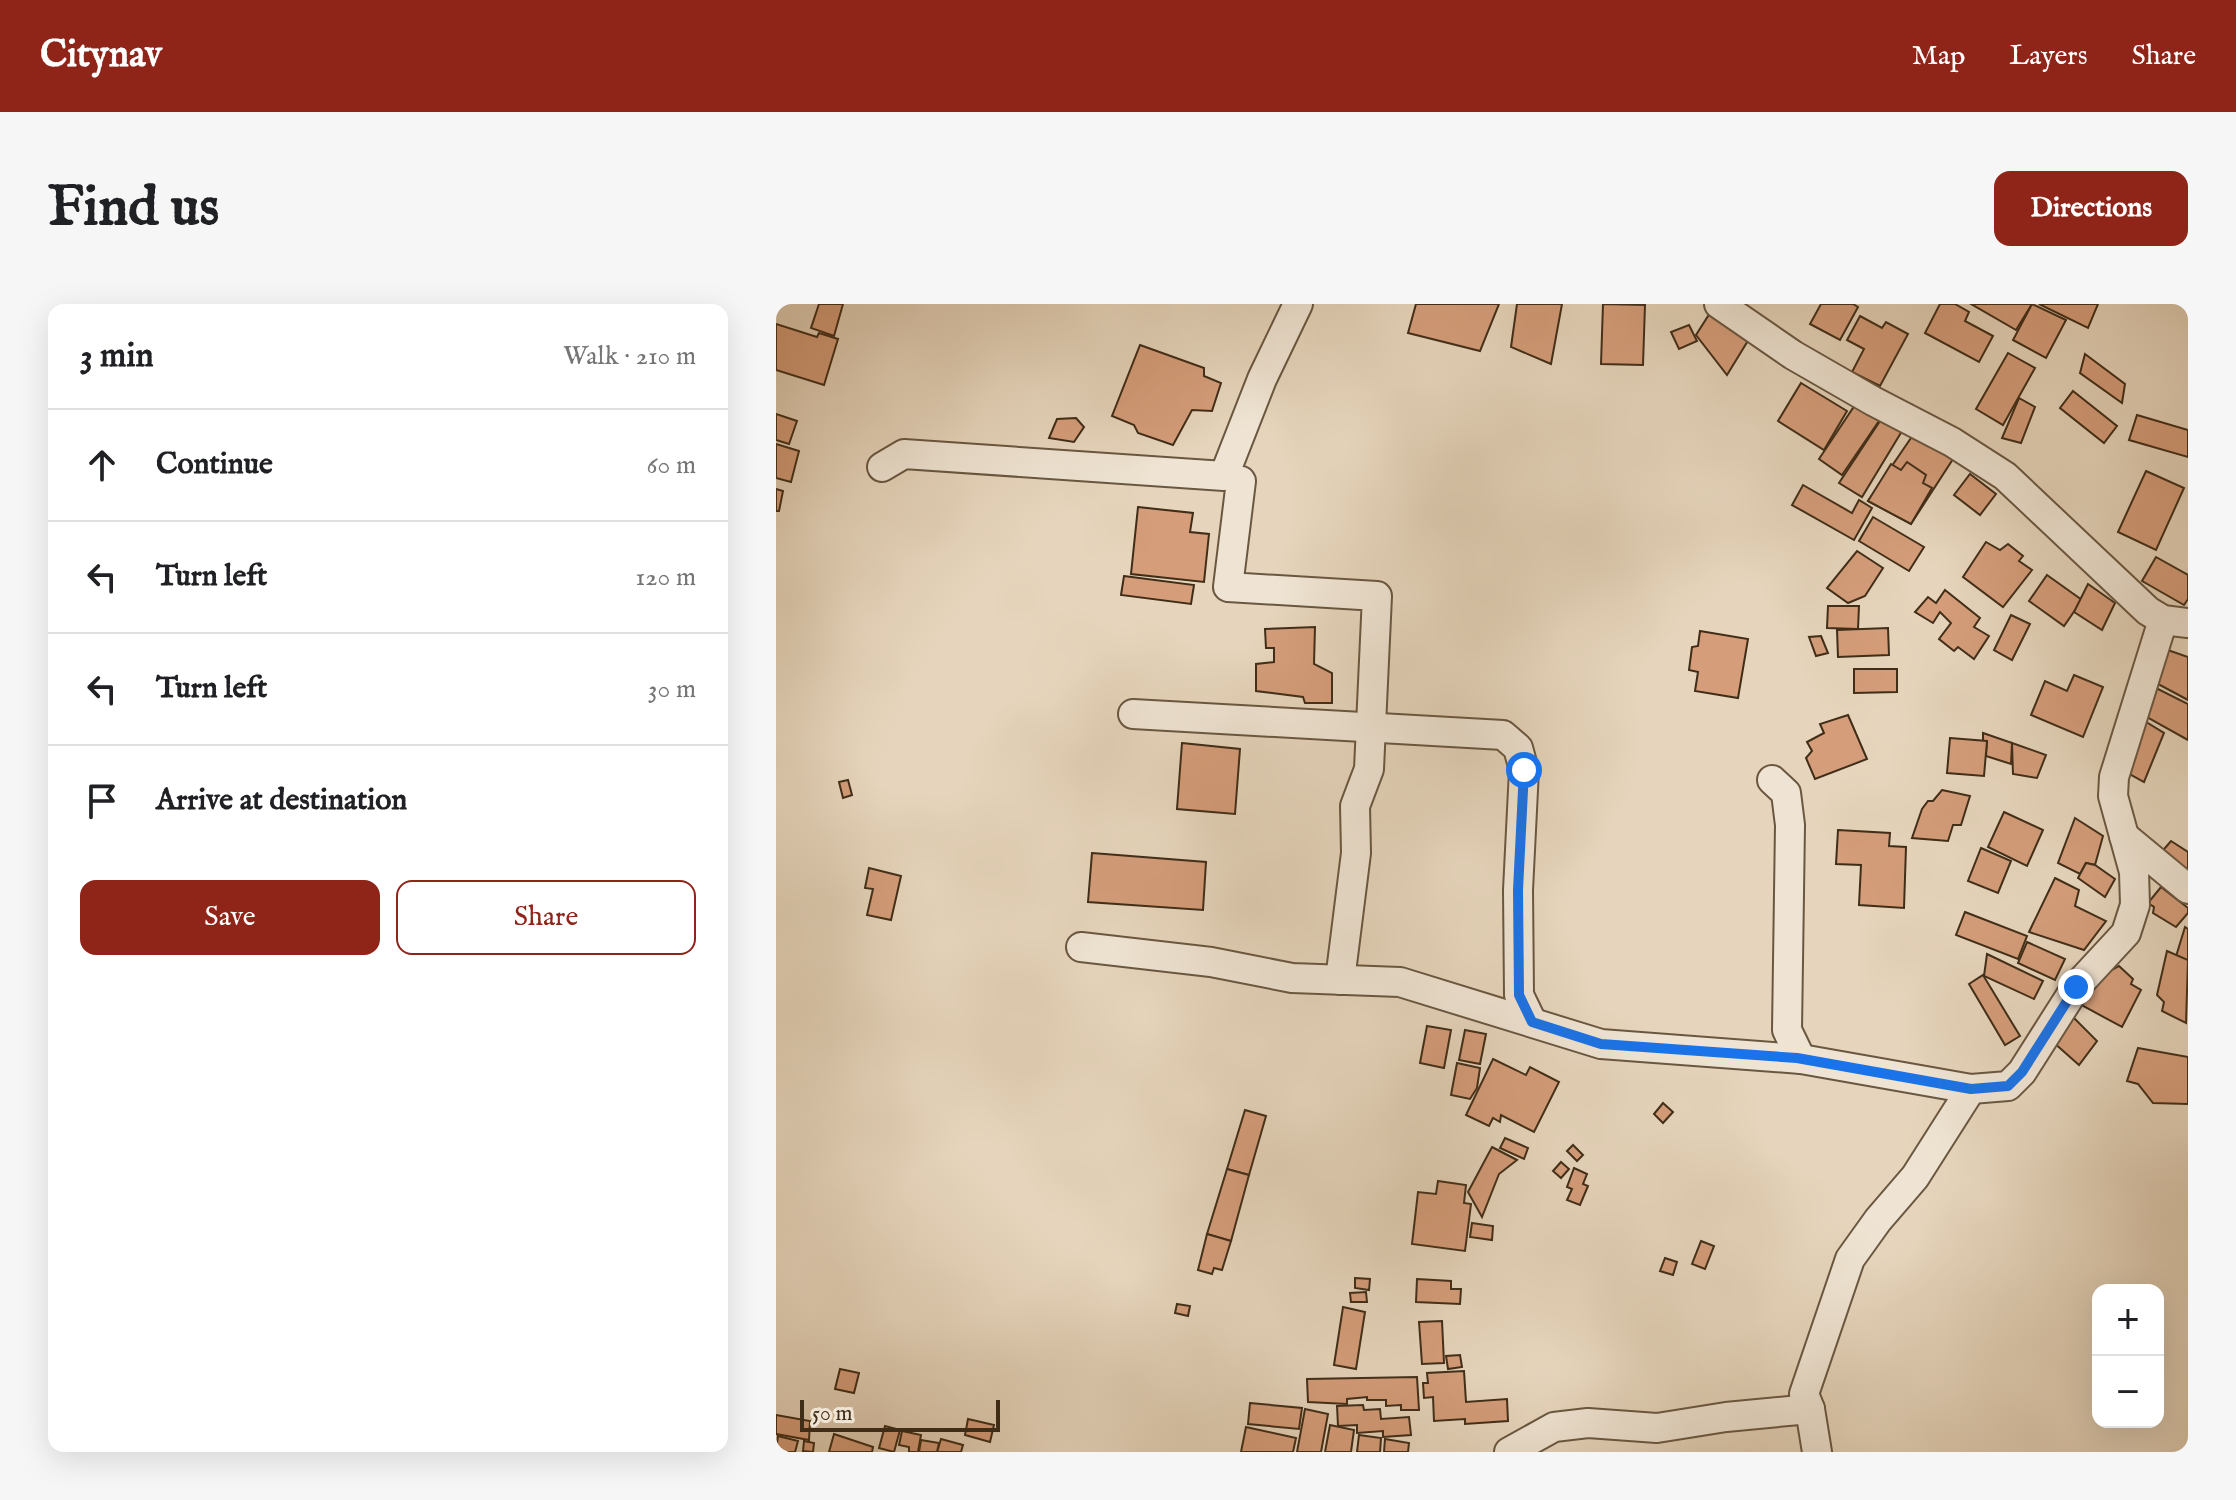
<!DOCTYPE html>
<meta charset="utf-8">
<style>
:root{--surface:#fff;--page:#f6f6f6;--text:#202124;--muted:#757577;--line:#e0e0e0;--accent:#8f2418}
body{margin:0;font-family:"IM FELL English",serif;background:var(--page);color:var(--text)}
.controls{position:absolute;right:24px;bottom:24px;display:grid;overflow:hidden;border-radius:16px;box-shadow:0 8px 32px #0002}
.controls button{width:72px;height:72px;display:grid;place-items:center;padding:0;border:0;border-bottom:2px solid var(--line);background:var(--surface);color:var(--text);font:40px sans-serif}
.scale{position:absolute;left:24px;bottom:20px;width:200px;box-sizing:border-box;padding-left:8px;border:4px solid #402d18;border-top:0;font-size:22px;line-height:28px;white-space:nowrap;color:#402d18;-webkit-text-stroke:6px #efe4d3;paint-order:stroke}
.stop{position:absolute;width:24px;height:24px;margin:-18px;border:6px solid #1a73e8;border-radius:50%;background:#fff}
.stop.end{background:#1a73e8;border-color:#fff;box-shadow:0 2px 8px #0008}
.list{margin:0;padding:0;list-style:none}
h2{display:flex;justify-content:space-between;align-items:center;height:104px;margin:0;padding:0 32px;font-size:34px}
h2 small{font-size:26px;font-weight:400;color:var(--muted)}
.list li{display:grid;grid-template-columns:52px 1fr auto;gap:24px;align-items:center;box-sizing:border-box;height:112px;padding:0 32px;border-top:2px solid var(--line)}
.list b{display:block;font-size:30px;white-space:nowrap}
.list em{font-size:26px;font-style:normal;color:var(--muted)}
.actions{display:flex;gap:16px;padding:24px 32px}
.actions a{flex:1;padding:18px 0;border:2px solid var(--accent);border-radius:16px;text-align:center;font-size:28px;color:var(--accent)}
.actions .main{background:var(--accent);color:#fff}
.icon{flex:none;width:44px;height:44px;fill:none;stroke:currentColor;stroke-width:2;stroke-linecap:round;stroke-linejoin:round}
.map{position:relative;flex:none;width:1412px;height:1148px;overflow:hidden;border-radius:16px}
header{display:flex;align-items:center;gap:48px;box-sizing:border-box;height:112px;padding:0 40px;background:var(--accent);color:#fff}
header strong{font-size:38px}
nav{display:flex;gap:44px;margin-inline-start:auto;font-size:28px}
.intro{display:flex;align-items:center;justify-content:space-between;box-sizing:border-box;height:192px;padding:0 48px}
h1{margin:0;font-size:56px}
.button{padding:20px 36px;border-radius:16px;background:var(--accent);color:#fff;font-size:28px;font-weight:700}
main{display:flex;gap:48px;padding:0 48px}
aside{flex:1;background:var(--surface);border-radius:16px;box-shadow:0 8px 32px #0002}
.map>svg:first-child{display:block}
</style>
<header>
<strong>Citynav</strong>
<nav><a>Map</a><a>Layers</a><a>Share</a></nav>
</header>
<div class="intro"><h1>Find us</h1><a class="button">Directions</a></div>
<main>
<aside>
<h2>3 min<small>Walk · 210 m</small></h2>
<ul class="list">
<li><svg class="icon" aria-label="ahead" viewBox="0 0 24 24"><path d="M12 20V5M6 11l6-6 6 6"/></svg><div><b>Continue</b></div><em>60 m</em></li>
<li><svg class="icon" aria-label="left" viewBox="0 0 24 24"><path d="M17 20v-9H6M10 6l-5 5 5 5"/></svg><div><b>Turn left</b></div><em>120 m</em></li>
<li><svg class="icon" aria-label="left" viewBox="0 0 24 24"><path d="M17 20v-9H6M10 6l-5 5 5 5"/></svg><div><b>Turn left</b></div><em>30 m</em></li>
<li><svg class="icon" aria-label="arrive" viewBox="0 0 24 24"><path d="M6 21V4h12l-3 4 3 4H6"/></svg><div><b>Arrive at destination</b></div></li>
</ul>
<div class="actions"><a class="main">Save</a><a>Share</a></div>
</aside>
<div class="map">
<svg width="1412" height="1148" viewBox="0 0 1412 1148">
<rect width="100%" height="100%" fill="#e6d5bc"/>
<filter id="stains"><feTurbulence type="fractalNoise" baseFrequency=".0025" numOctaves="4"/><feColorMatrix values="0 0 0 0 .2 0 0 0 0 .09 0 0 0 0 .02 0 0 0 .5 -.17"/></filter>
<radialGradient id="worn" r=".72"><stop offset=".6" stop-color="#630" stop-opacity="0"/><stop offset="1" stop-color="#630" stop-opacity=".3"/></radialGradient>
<g fill="#d59d7a" stroke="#402d18" stroke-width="2">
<path d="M43,0H67L58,32L35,24Z"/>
<path d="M640,0H723L704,47L632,29Z"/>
<path d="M741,0H786L775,60L735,43Z"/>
<path d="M827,0L869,1L867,61L825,60Z"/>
<path d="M1045,0H1077L1082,3L1064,36L1034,20Z"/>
<path d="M1164,0H1179L1193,8L1189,17L1217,32L1203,58L1149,29Z"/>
<path d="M1195,0H1256L1240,26Z"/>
<path d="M1256,0L1290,16L1270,54L1237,36Z"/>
<path d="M1263,0H1322L1312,24Z"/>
<path d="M934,9L973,35L951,71L920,31Z"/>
<path d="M1084,12L1106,24L1110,18L1132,30L1104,82L1076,68L1088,45L1071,36Z"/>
<path d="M0,20L41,33L43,29L62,35L48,81L0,66Z"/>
<path d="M913,21L921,37L903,45L895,28Z"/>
<path d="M364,41L428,64V72L445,79L436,107L416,106L397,141L362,129L358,121L336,112Z"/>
<path d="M1232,49L1259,64L1227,121L1200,105Z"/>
<path d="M1309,50L1349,80L1346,99L1304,69Z"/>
<path d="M1025,79L1071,107L1048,146L1002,117Z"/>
<path d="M1297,87L1341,122L1328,139L1284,104Z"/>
<path d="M1243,94L1259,103L1245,139L1226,134Z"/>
<path d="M1081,98L1105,114L1066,171L1043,155Z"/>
<path d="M0,110L21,117L13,140L0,136Z"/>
<path d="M1361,111L1412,126V153L1353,136Z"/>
<path d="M300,114L308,123L298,138L273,134L281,115Z"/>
<path d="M1106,114L1126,127L1086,193L1063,179Z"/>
<path d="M1137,131L1177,155L1135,220L1092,197Z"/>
<path d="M0,140L23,147L15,178L0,174Z"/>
<path d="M1131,158L1150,171L1147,179L1156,184L1135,220L1092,197L1115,160L1125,166Z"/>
<path d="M1370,167L1408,184L1380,246L1342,228Z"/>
<path d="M1194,170L1220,190L1204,211L1178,191Z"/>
<path d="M1027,181L1076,209L1083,196L1096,204L1078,236L1016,201Z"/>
<path d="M0,185L7,187L3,207H0Z"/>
<path d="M362,203L417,209L414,228L433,230L428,278L355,270Z"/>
<path d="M1097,213L1148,243L1133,267L1083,237Z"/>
<path d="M1210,238L1224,246L1232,240L1247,252L1243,257L1256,266L1227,303L1187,273Z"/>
<path d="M1081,247L1107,264L1089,292L1072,299L1051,284Z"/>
<path d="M1380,253L1412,271V295L1408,301L1366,277Z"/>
<path d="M1271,271L1306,296L1288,322L1253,297Z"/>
<path d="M348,272L418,281L415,300L345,291Z"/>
<path d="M1312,280L1339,299L1326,326L1298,308Z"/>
<path d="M1169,286L1204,314L1198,323L1213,332L1198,355L1182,343L1178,347L1163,335L1175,319L1164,308L1157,319L1139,308L1152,293L1160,299Z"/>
<path d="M1052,302H1083L1082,325L1051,324Z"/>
<path d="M1235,311L1254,320L1236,356L1218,346Z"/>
<path d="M539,323L538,360L556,369V399H529L527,393L480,387V360L498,358V344H490L489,325Z"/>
<path d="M1112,324L1113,351L1062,353L1061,326Z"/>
<path d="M924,327L972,335L962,394L919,387L922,368L913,366L916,343L922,342Z"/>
<path d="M1045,332L1052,349L1040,352L1033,333Z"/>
<path d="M1386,344L1412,353V396L1382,380L1378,372Z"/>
<path d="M1078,365H1121V388L1078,389Z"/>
<path d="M1298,371L1327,383L1307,433L1255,411L1269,377L1291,387Z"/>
<path d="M1374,381L1412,400V436L1362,408Z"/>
<path d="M1072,411L1091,455L1039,475L1030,454L1036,447L1031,438L1048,429L1044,420Z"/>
<path d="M1362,413L1388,429L1368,478L1341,463Z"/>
<path d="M1207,429L1236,439L1235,460L1210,452L1211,437H1207Z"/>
<path d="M1174,434L1211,437L1208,472L1171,469Z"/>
<path d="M406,439L464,445L459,510L401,505Z"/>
<path d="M1236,439L1270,451L1261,474L1237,470Z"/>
<path d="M72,476L76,491L67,494L63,478Z"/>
<path d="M1166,486L1194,492L1185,521H1177L1172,537L1136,534L1146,505L1152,497H1157Z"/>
<path d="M1228,508L1267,526L1251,562L1212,543Z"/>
<path d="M1299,514L1327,532L1319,561L1310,559L1304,570L1282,559Z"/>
<path d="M1062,526L1114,529L1113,542L1130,543L1128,604L1083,601L1085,561L1060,560Z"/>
<path d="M1395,537L1412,548V575L1383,551Z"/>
<path d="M1205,544L1235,557L1222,589L1192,577Z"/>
<path d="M316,549L430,558L427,606L312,598Z"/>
<path d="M1310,559L1319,561L1339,575L1329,593L1302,574Z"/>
<path d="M93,564L125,572L115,616L91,611L97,585L89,584Z"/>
<path d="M1279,574L1303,586L1299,602L1330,617L1308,646L1253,628Z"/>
<path d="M1385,583L1412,604V609L1400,623L1377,609L1378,603L1372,599Z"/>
<path d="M1189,608L1251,632L1242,655L1180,631Z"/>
<path d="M1409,623L1412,625V664L1398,659Z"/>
<path d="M1251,638L1289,655L1279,676L1242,659Z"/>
<path d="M1391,647L1412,656L1410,719L1386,707L1388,698L1381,691Z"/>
<path d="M1211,650L1267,677L1258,695L1208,672Z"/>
<path d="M1324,661L1334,667L1343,662L1357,675L1355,680L1365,686L1346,723L1298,697Z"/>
<path d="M1207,671L1244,732L1229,741L1193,680Z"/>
<path d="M1290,706L1321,737L1303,761L1268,730Z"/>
<path d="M651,722L675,726L668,764L644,759Z"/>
<path d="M689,726L710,730L704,760L683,756Z"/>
<path d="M1362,744L1412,753V800L1377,799L1362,780L1351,777Z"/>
<path d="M717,755L750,771L754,763L783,778L758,828L725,811L724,818L717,814L713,822L690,811Z"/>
<path d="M681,759L704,764L701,784L694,795L675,791Z"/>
<path d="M887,799L897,808L887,819L878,810Z"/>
<path d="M469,806L490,812L473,871L451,865Z"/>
<path d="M729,834L752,844L748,855L724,844Z"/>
<path d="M797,841L807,851L801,857L791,847Z"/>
<path d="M716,843L741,856L723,870L706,913L692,888Z"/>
<path d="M785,858L793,865L785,874L777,867Z"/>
<path d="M798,864L811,870L807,880L812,882L804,901L791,896L796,885L791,883Z"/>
<path d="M451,865L473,871L455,937L431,930Z"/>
<path d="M662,877L690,881L688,899L695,900L689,947L636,940L642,888L660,890Z"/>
<path d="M696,919L717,922L716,936L694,933Z"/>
<path d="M431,930L455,937L446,966L438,964L436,970L422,966Z"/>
<path d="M925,937L938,942L929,965L916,960Z"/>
<path d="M889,954L901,958L897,971L884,967Z"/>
<path d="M579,974L594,975L593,986L579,984Z"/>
<path d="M641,975L675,977V985H685L684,1000L640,998Z"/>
<path d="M590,988L591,998H575L574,989Z"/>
<path d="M401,1000L414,1002L412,1012L399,1009Z"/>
<path d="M567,1003L589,1008L580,1065L558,1061Z"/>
<path d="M666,1017L668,1059L646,1060L643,1018Z"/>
<path d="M684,1051L686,1063L672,1065L670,1052Z"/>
<path d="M64,1065L83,1069L78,1089L59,1085Z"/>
<path d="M688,1067L690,1098L731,1095L732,1117L689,1120V1115L658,1117L657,1093L648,1094L647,1079H652L651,1069Z"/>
<path d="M641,1073L643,1106H625V1101L610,1102V1096H591V1093L571,1095V1100L532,1098L531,1075Z"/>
<path d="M474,1099L526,1104L523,1125L472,1120Z"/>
<path d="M587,1101L588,1106L604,1105L605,1115L633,1113L635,1131L607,1133V1127L581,1129V1121L562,1122L561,1102Z"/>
<path d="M529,1105L552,1110L545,1148H521Z"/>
<path d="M0,1111L34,1117L33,1136L0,1130Z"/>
<path d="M192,1115L218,1121L214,1138L189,1131Z"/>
<path d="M554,1121L578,1126L575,1148H549Z"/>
<path d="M109,1122L124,1126L118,1148L103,1144Z"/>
<path d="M470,1123L520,1134L517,1148H465Z"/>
<path d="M126,1127L145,1131L142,1148H133V1143L123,1141Z"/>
<path d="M58,1130L97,1143L96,1148H53Z"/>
<path d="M583,1131L605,1134L604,1148H581Z"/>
<path d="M2,1132L22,1137L19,1148H0Z"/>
<path d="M165,1135L187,1141L185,1148H161Z"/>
<path d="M609,1135L633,1139L632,1148H608Z"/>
<path d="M145,1136L163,1139L161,1148H143Z"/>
<path d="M28,1137L38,1139L37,1148L27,1147Z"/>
</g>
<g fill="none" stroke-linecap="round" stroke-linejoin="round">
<defs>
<g id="street">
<path d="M943,0L1017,51L1097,97L1176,138L1229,172L1372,307L1387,316L1412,319"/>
<path d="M106,163L128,150L448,172L486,75L522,0"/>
<path d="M465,177L452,283L601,292L593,465L579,502L580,549L564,676"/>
<path d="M357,410L727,431L742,444L748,466L742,586L743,691L756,718"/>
<path d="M996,476L1010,489L1014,521L1011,726L1025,755"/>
<path d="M1348,532L1412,585"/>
<path d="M305,643L435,658L516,674L624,678L825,740L1025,755L1195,785L1232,782L1246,768L1300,683L1350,629L1359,601L1358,568L1337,492L1338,473L1387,316"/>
<path d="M733,1148L778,1123L812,1119L881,1124L950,1113L1034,1105"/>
<path d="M1041,1148L1034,1105L1028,1090L1074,955L1102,916L1139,873L1195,785"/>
</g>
</defs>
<use href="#street" stroke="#6a5741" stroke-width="32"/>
<use href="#street" stroke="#efe4d3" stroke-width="28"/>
</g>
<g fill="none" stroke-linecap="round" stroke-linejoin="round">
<path stroke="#1a73e8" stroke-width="10" d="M748,466L742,586L743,691L756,718L825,740L1021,754L1195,785L1232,782L1246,768L1300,683"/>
</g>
<rect width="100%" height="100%" filter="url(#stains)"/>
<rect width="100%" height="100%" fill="url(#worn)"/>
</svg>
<div class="controls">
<button>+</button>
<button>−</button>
</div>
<div class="scale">50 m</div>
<div class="stop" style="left:748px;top:466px"></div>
<div class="stop end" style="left:1300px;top:683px"></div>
</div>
</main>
